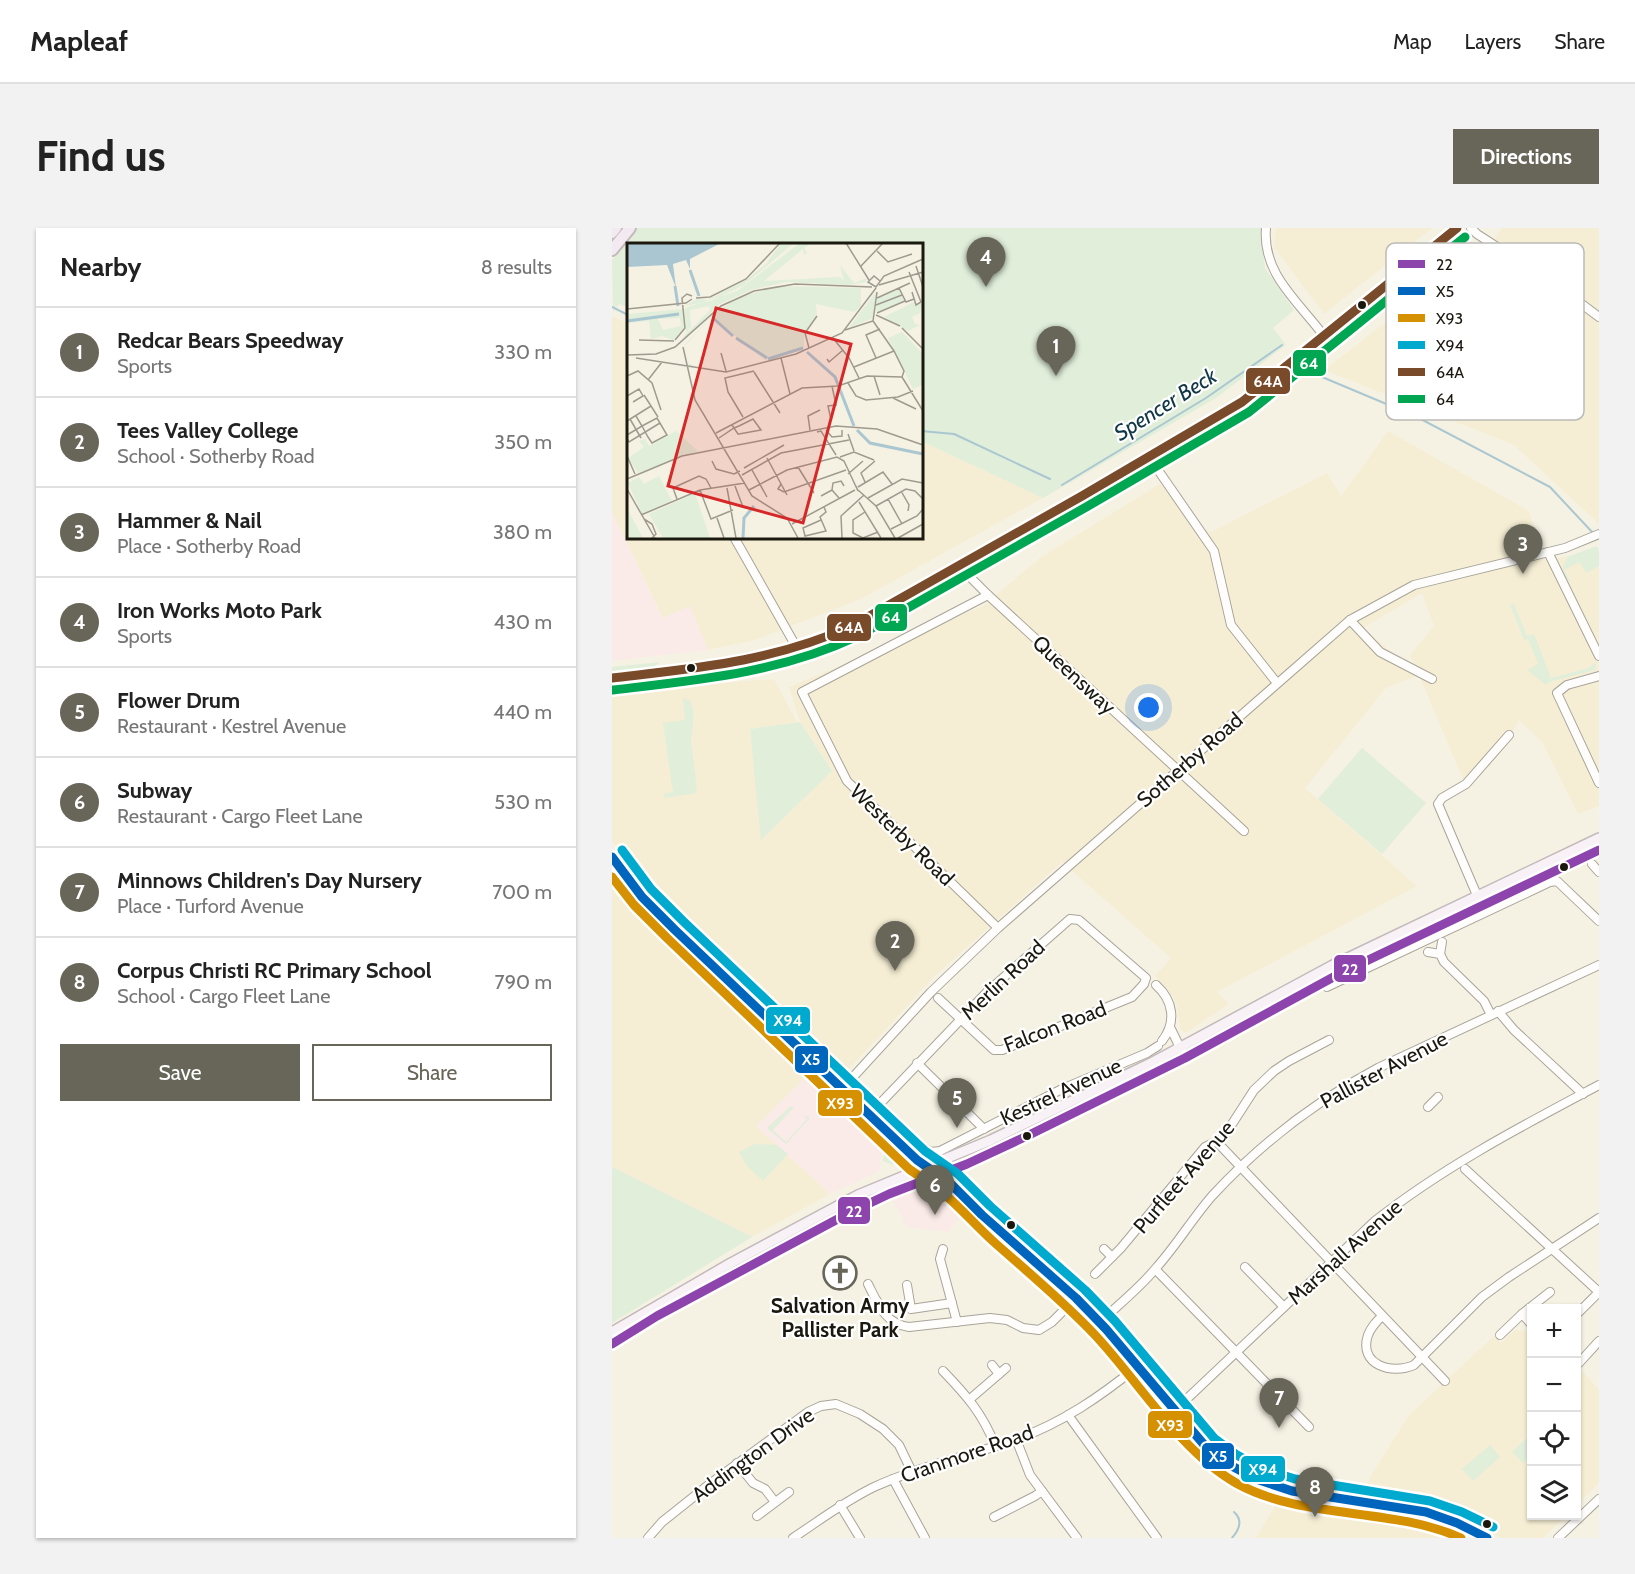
<!DOCTYPE html>
<meta charset="utf-8">
<style>
:root{--surface:#fff;--page:#f2f2f2;--text:#222;--muted:#767676;--line:#e0e0e0;--accent:#686559}
body{margin:0;font-family:Cabin,sans-serif;background:var(--page);color:var(--text)}
.controls{position:absolute;right:18px;bottom:18px;display:grid;overflow:hidden;border-radius:0px;box-shadow:0 2px 4px #0004}
.controls button{width:54px;height:54px;display:grid;place-items:center;padding:0;border:0;border-bottom:2px solid var(--line);background:var(--surface);color:var(--text);font:30px sans-serif}
.you{position:absolute;left:537px;top:480px;width:21px;height:21px;margin:-15px;border:4px solid #fff;border-radius:50%;background:#1a73e8;box-shadow:0 0 0 9px #1a73e833}
.badge{display:grid;place-items:center;width:39px;height:39px;border-radius:50%;background:var(--accent);color:#fff;font-size:20px;font-weight:700}
.pin{position:absolute;translate:-50% -50px;filter:drop-shadow(0 2px 3px #0008)}
.pin::after{content:'';position:absolute;top:32px;width:21px;height:18px;background:inherit;clip-path:polygon(0 0,100% 0,50% 100%)}
.list{margin:0;padding:0;list-style:none}
h2{display:flex;justify-content:space-between;align-items:center;height:78px;margin:0;padding:0 24px;font-size:26px}
h2 small{font-size:20px;font-weight:400;color:var(--muted)}
.list li{display:grid;grid-template-columns:39px 1fr auto;gap:18px;align-items:center;box-sizing:border-box;height:90px;padding:0 24px;border-top:2px solid var(--line)}
.list b{display:block;font-size:22px;white-space:nowrap}
.list p{margin:0;font-size:20px;white-space:nowrap;color:var(--muted)}
.list em{font-size:20px;font-style:normal;color:var(--muted)}
.actions{display:flex;gap:12px;padding:18px 24px}
.actions a{flex:1;padding:14px 0;border:2px solid var(--accent);border-radius:0px;text-align:center;font-size:21px;color:var(--accent)}
.actions .main{background:var(--accent);color:#fff}
.icon{flex:none;width:33px;height:33px;fill:none;stroke:currentColor;stroke-width:2;stroke-linecap:round;stroke-linejoin:round}
.map{position:relative;flex:none;width:987px;height:1310px;overflow:hidden;border-radius:0px}
header{display:flex;align-items:center;gap:36px;box-sizing:border-box;height:84px;padding:0 30px;background:var(--surface);border-bottom:2px solid var(--line)}
header strong{font-size:28px}
nav{display:flex;gap:33px;margin-inline-start:auto;font-size:21px}
.intro{display:flex;align-items:center;justify-content:space-between;box-sizing:border-box;height:144px;padding:0 36px}
h1{margin:0;font-size:42px}
.button{padding:15px 27px;border-radius:0px;background:var(--accent);color:#fff;font-size:21px;font-weight:700}
main{display:flex;gap:36px;padding:0 36px}
aside{flex:1;background:var(--surface);border-radius:0px;box-shadow:0 2px 4px #0004}
.map>svg:first-child{display:block}
</style>
<header>
<strong>Mapleaf</strong>
<nav><a>Map</a><a>Layers</a><a>Share</a></nav>
</header>
<div class="intro"><h1>Find us</h1><a class="button">Directions</a></div>
<main>
<aside>
<h2>Nearby<small>8 results</small></h2>
<ul class="list">
<li><span class="badge">1</span><div><b>Redcar Bears Speedway</b><p>Sports</p></div><em>330 m</em></li>
<li><span class="badge">2</span><div><b>Tees Valley College</b><p>School · Sotherby Road</p></div><em>350 m</em></li>
<li><span class="badge">3</span><div><b>Hammer &amp; Nail</b><p>Place · Sotherby Road</p></div><em>380 m</em></li>
<li><span class="badge">4</span><div><b>Iron Works Moto Park</b><p>Sports</p></div><em>430 m</em></li>
<li><span class="badge">5</span><div><b>Flower Drum</b><p>Restaurant · Kestrel Avenue</p></div><em>440 m</em></li>
<li><span class="badge">6</span><div><b>Subway</b><p>Restaurant · Cargo Fleet Lane</p></div><em>530 m</em></li>
<li><span class="badge">7</span><div><b>Minnows Children's Day Nursery</b><p>Place · Turford Avenue</p></div><em>700 m</em></li>
<li><span class="badge">8</span><div><b>Corpus Christi RC Primary School</b><p>School · Cargo Fleet Lane</p></div><em>790 m</em></li>
</ul>
<div class="actions"><a class="main">Save</a><a>Share</a></div>
</aside>
<div class="map">
<svg width="987" height="1310" viewBox="0 0 987 1310">
<rect width="100%" height="100%" fill="#f6f2e3"/>
<g fill="#fbebe8">
<path d="M0,284L50,389L78,378L96,422L0,433Z"/>
<path d="M197,846L271,914L267,943L218,966L144,898Z"/>
<path d="M311,959L329,960L354,982L336,1004L295,999L281,972Z"/>
</g>
<g fill="#f5eed4" fill-rule="evenodd">
<path d="M664,0H820L712,86L662,19Z"/>
<path d="M890,0H987V296L902,217L712,142L885,8Z"/>
<path d="M0,88L16,95V309H309V213L431,270L249,371L143,412L96,422L78,378L51,390L0,284Z"/>
<path d="M776,203L917,283L933,333L983,322L987,327V578L966,586L930,514L907,492L898,508L853,556L807,447L774,460L693,560L805,658L605,764L617,776L573,805L568,801L565,779L561,768L543,748L559,730L450,634L322,749L238,840L222,839L38,663L0,613V466L55,459L162,451L185,494L138,501L150,611L220,543L188,494L177,459L371,378L429,329L548,256L597,305L715,245L729,268ZM810,365L822,398L798,427L806,446L751,400Z"/>
<path d="M0,651L13,670L54,703L127,779L197,846L144,898L218,966L140,1009L0,939Z"/>
<path d="M903,1102L916,1103L919,1106L920,1288H954L931,1310H888L878,1302L847,1288L815,1278L752,1267L758,1249L797,1187L882,1108L889,1115Z"/>
<path d="M965,1138L987,1162V1255L965,1277Z"/>
<path d="M666,1273L712,1285L787,1294L812,1299L843,1310H644Z"/>
</g>
<g fill="#e0eeda">
<path d="M25,0H656L650,18L653,40L682,82L661,100L674,117L604,170L431,270L309,213V16H16V79L7,76L1,84L0,32Z"/>
<path d="M985,318L987,322V338L974,345L968,334L952,342L958,353L956,354L950,343L955,329Z"/>
<path d="M902,376L915,408L922,406L939,450L977,440L983,434L984,437L983,442L937,454L934,457L915,442L926,436L916,411L912,412L898,377Z"/>
<path d="M48,434L42,439L0,444V439Z"/>
<path d="M55,456V459L0,466V463Z"/>
<path d="M71,470L78,473L82,484L79,513L85,562L83,560L84,565L53,570L52,566L61,564L51,495L73,492Z"/>
<path d="M188,494L220,543L149,612L138,501Z"/>
<path d="M750,520L814,575L770,626L706,571Z"/>
<path d="M209,853L212,854L247,887L245,889L206,854Z"/>
<path d="M179,878L182,879L161,902L174,914L195,891L192,887L198,890L174,916L155,900Z"/>
<path d="M274,914L289,934L281,937L271,933Z"/>
<path d="M143,916L165,917L176,926L151,953L135,938L127,924Z"/>
<path d="M0,939L140,1009L0,1095Z"/>
<path d="M919,1206V1227L911,1235L900,1224Z"/>
<path d="M878,1217L888,1229L861,1253L850,1241Z"/>
</g>
<g fill="none" stroke-linecap="round" stroke-linejoin="round">
<g stroke="#aac7d1" stroke-width="2">
<path d="M0,79L16,87"/>
<path d="M703,140L710,149L803,188L938,259L981,305"/>
<path d="M309,203L342,206L438,251"/>
<path d="M450,257L594,170L670,117"/>
<path d="M620,1310C627,1302 631,1292 622,1284"/>
</g>
<defs>
<g id="minor">
<path d="M654,0C650,46 686,73 712,108"/>
<path d="M859,0L865,6L947,59L987,89"/>
<path d="M852,150L869,163L906,118L947,59"/>
<path d="M537,229L602,323L619,397L665,455"/>
<path d="M122,309L186,422"/>
<path d="M936,324L987,428"/>
<path d="M347,338L376,367L632,603"/>
<path d="M376,367L190,464L235,553L386,700"/>
<path d="M738,392L768,424L820,451"/>
<path d="M987,448L955,457L945,465L987,555"/>
<path d="M0,450C83,440 164,437 240,398L470,268L630,174L845,0"/>
<path d="M980,636L987,644"/>
<path d="M870,679L826,576L830,570L854,556L897,507"/>
<path d="M816,724L828,726L832,734L872,773L879,787"/>
<path d="M828,726L830,714"/>
<path d="M544,757C561,772 565,794 550,813"/>
<path d="M715,759L938,654L945,653L987,693"/>
<path d="M886,783L902,802L971,866"/>
<path d="M558,799L573,830"/>
<path d="M305,835L372,901"/>
<path d="M231,860L319,764L386,700L738,392L802,357L953,320L987,306"/>
<path d="M266,877L312,920L319,924L328,923L450,861L535,825L546,818"/>
<path d="M816,879L826,869"/>
<path d="M258,886L375,764L458,691L467,692L534,750L532,756L520,769L390,822H382L326,770"/>
<path d="M604,913L833,1153"/>
<path d="M853,941L987,1064L964,1087"/>
<path d="M331,1021L328,1031L345,1094"/>
<path d="M492,1021L500,1029"/>
<path d="M633,1039L672,1079"/>
<path d="M544,1042L697,1199"/>
<path d="M483,1046L509,1020L593,919L611,910L642,862L662,843L677,833L717,812"/>
<path d="M256,1056C266,1076 273,1096 297,1099L378,1090L395,1092L411,1100L427,1102L440,1094L464,1070"/>
<path d="M295,1057L299,1081L340,1075"/>
<path d="M254,1078L265,1073"/>
<path d="M910,1086L920,1097"/>
<path d="M770,1088C764,1094 759,1099 756,1107C746,1137 780,1147 802,1137L870,1069L897,1049L987,990"/>
<path d="M488,1094C506,1077 528,1060 544,1040C564,1018 580,991 600,968C648,916 704,873 766,840L987,737"/>
<path d="M888,1107L910,1086L938,1064"/>
<path d="M967,1135L987,1113"/>
<path d="M380,1137L387,1146"/>
<path d="M331,1143C355,1168 370,1185 383,1217"/>
<path d="M358,1171L394,1140"/>
<path d="M562,1183L763,993C831,939 910,898 987,857"/>
<path d="M456,1187L545,1310"/>
<path d="M404,1211L418,1247L465,1310"/>
<path d="M125,1235L141,1255L153,1261L163,1274"/>
<path d="M281,1251L313,1310"/>
<path d="M228,1277L248,1310"/>
<path d="M145,1288L177,1264"/>
<path d="M382,1289L423,1268L430,1263"/>
<path d="M36,1310L50,1294L99,1255L196,1184L209,1178L224,1176L248,1186L271,1201L287,1217L300,1244"/>
<path d="M181,1310C208,1292 233,1273 262,1259C308,1238 358,1228 405,1211C450,1195 489,1168 526,1138"/>
<path d="M946,1310L987,1271"/>
</g>
<g id="major">
<path d="M0,629L30,669L63,702L305,932L338,955L370,987L464,1070L494,1101L594,1219C610,1231 625,1244 644,1251C692,1271 743,1272 793,1280C821,1284 850,1296 875,1310"/>
<path d="M0,1104L119,1035L246,967L379,912L541,834L721,737L987,610"/>
<path d="M0,1116L45,1088L237,985L277,966L355,936L415,908L573,830L727,746L987,622"/>
</g>
<g id="highway">
<path d="M0,5L4,0"/>
<path d="M0,22L18,0"/>
</g>
</defs>
<use href="#minor" stroke="#a7a499" stroke-width="10"/>
<use href="#major" stroke="#c4b9bb" stroke-width="12"/>
<use href="#highway" stroke="#c4b9bb" stroke-width="14"/>
<use href="#minor" stroke="#fefdfb" stroke-width="8"/>
<use href="#major" stroke="#f8f1f5" stroke-width="9"/>
<use href="#highway" stroke="#f3eaf1" stroke-width="10"/>
<defs>
<path id="bus-1" d="M0,1116L45,1088L237,985L277,966L355,936L415,908L573,830L727,746L987,622"/>
<path id="bus-2" d="M0,629L30,669L63,702L305,932L338,955L370,987L464,1070L494,1101L594,1219L618,1237L644,1251L680,1263L814,1284L845,1295L875,1310"/>
<path id="bus-3" d="M0,649L22,677L55,710L297,941C308,949 320,956 330,964C349,980 365,999 383,1015C417,1045 452,1074 483,1107C527,1154 569,1224 624,1255C693,1293 777,1278 849,1310"/>
<path id="bus-4" d="M10,622L39,661L71,693L313,923L346,946L378,978L473,1062L503,1093L602,1210L625,1227L648,1240L683,1251L818,1273L850,1284L881,1299"/>
<path id="bus-5" d="M0,450C85,440 160,434 240,398L470,268L630,174L845,0"/>
<path id="bus-6" d="M1,462C87,452 167,445 246,408L476,278L637,184L853,9"/>
</defs>
<use href="#bus-1" stroke="#fff" stroke-width="14"/>
<use href="#bus-2" stroke="#fff" stroke-width="14"/>
<use href="#bus-3" stroke="#fff" stroke-width="14"/>
<use href="#bus-4" stroke="#fff" stroke-width="14"/>
<use href="#bus-5" stroke="#fff" stroke-width="14"/>
<use href="#bus-6" stroke="#fff" stroke-width="14"/>
<use href="#bus-1" stroke="#8e44ad" stroke-width="9"/>
<use href="#bus-2" stroke="#0065bd" stroke-width="9"/>
<use href="#bus-3" stroke="#d69102" stroke-width="9"/>
<use href="#bus-4" stroke="#00a9ce" stroke-width="9"/>
<use href="#bus-5" stroke="#7a4b2a" stroke-width="9"/>
<use href="#bus-6" stroke="#00a651" stroke-width="9"/>
</g>
<defs>
<symbol id="church-ring" viewBox="-11 -11 22 22"><circle r="9.5" fill="#fff" stroke="#686559" stroke-width="1.5"/><path d="M-1.2-6h2.4v3.5h3.3v2.4h-3.3V6h-2.4V-.1h-3.3v-2.4h3.3Z" fill="#686559"/></symbol>
</defs>
<g fill-rule="evenodd">
<use href="#church-ring" x="209" y="1026" width="38" height="38"/>
</g>
<g fill="#1b190f" stroke="#fff" stroke-width="2">
<circle cx="750" cy="77" r="5"/>
<circle cx="79" cy="440" r="5"/>
<circle cx="952" cy="639" r="5"/>
<circle cx="415" cy="908" r="5"/>
<circle cx="399" cy="997" r="5"/>
<circle cx="875" cy="1296" r="5"/>
</g>
<g text-anchor="middle" stroke-width="4.5" stroke-linejoin="round" paint-order="stroke">
<g font-size="21" fill="#1b190f" stroke="#fff">
<text transform="translate(462 447) rotate(43)" y="7">Queensway</text>
<text transform="translate(578 532) rotate(-41)" y="7">Sotherby Road</text>
<text transform="translate(290 607) rotate(44)" y="7">Westerby Road</text>
<text transform="translate(391 752) rotate(-43)" y="7">Merlin Road</text>
<text transform="translate(443 799) rotate(-21)" y="7">Falcon Road</text>
<text transform="translate(772 842) rotate(-28)" y="7">Pallister Avenue</text>
<text transform="translate(449 864) rotate(-25)" y="7">Kestrel Avenue</text>
<text transform="translate(572 949) rotate(-49)" y="7">Purfleet Avenue</text>
<text transform="translate(733 1024) rotate(-42)" y="7">Marshall Avenue</text>
<text transform="translate(355 1226) rotate(-19)" y="7">Cranmore Road</text>
<text transform="translate(141 1227) rotate(-36)" y="7">Addington Drive</text>
</g>
<g font-size="21" font-weight="bold" fill="#1b190f" stroke="#fff">
<text x="228" y="1085">Salvation Army<tspan x="228" dy="24">Pallister Park</tspan></text>
</g>
<g font-size="22" font-style="italic" fill="#0f3746" stroke="#fff">
<text transform="translate(553 176) rotate(-32)" y="8">Spencer Beck</text>
</g>
</g>
<g transform="translate(15 15)">
<rect width="296" height="296" fill="#f6f2e3"/>
<path d="M154,0H167L117,42L84,58L57,63L70,56L81,57L119,37L139,21ZM173,0H184L177,5L180,10L177,12L176,6L137,38L213,34L217,38L213,22L227,40L240,35L239,39L221,42L160,39L127,46L93,61L60,93L55,95L83,67L82,63L63,67L64,84L59,90L58,65L110,48ZM150,43L234,45V63L227,69L189,61L190,73L177,91V105L138,117L84,74L58,103L62,121L68,122L62,124L58,102L87,70L111,55ZM272,46L278,58L249,69L250,55ZM249,49L246,75L224,84L223,83ZM287,59L289,63L295,60L293,70L285,74L288,81L293,82L281,88L257,74ZM56,66L57,85L46,97L35,93L24,96L22,78L0,80V71ZM31,76L53,75L54,83L36,87ZM275,89L296,111L295,142L286,146L261,95ZM49,188L71,208L11,230L1,215L17,204L12,198L18,196L22,203ZM32,233L45,258L15,271L1,240L12,234L17,241ZM68,250L83,295H36L22,271ZM1,267L16,295H0Z" fill="#e0eeda" fill-rule="evenodd"/>
<path d="M0,0H94L63,16V26L59,17L46,21L49,45L40,22L0,24Z" fill="#aac7d1"/>
<path fill="none" stroke="#aac7d1" stroke-width="3" d="M63,27L72,53M48,43L51,63M86,75L106,93M0,78L52,71M109,95L140,115M180,109L208,134L227,183M141,116L176,105M230,187L243,200L296,211M116,295L117,275L127,263"/>
<path fill="none" stroke="#9e9b8e" stroke-width="1.5" d="M219,0L242,37M250,8L261,19L285,11M234,23L256,0M289,23L296,44M282,29L294,59M253,38L247,33L241,39L249,44L257,33L296,16M252,42L296,29M272,45L279,59L287,56M285,49L289,62L294,59M69,55L83,54L119,36L153,0M250,55L283,40M249,62L275,52M0,66L59,60L65,56M250,70L278,58M249,72L273,83M246,78L267,108L277,128L275,134M275,85L296,106M218,87L246,78L250,49M206,95L222,115L232,135M12,97L47,98M48,97L58,85L55,55L60,51L65,53M56,104L68,157L125,253L160,275L171,295M182,105L178,90L190,73M94,110L99,128M0,112L29,111L48,104L94,63L127,48L168,41L245,44M9,115L99,129L169,111L215,90L249,45M154,115L163,151M249,115L239,92L253,86M200,116L202,119L216,107M227,124L267,108M127,129L153,170M0,133L11,128L25,140L34,167M247,133L253,152M275,134L296,168M21,137L35,119M221,140L229,153L239,157L271,154L286,148M17,152L31,174M0,153L12,146L16,153L6,159M266,155L289,166M116,174L101,149L98,135L127,128M3,176L14,195M204,177L201,163L209,162L205,143M0,178L24,163M183,187L181,173L193,167M199,187L205,194L215,193V187M190,189L194,188L209,212M89,190L175,145L211,143L240,133L275,134M221,191L227,208M0,192L15,183L30,175L40,192L25,200L21,194L15,183L9,173M92,195L107,185L112,183L126,176L134,187L112,191H111L105,182M0,196L2,199L33,180M0,213L8,231M213,214L227,209L247,217M140,215L160,252M85,218L89,226L107,231L113,228M171,224L187,250M117,225L157,202M125,227L140,254M221,231L236,218M115,232L154,210L222,197M0,236L55,213L209,183L250,186L296,202M238,239L234,230L248,218M154,241L151,246L157,249L219,227M108,243L116,264M231,244L256,229L265,241M100,245L109,295M0,246L28,295M73,247L84,276L106,267M122,247L160,227L210,214L217,218L231,248L229,243M205,247L206,240L214,238L217,243M231,247L249,263L268,295M274,248L282,262L281,268M194,253L205,247L212,255M241,255L275,236L296,240M50,256L46,245L72,233L79,236L84,245M261,256L275,281M232,259L254,295M249,263L279,246L288,248L296,256M238,269L226,277V290L236,295L251,289M14,272L73,247L118,240M90,275L97,295M17,276L25,281L29,291L25,295M194,277L176,285L178,293L199,288L193,274L199,269L197,264M165,281L228,247M264,286L290,273L296,266M215,295L214,273L237,252M271,295L296,281"/>
<path fill="#d62828" fill-opacity="0.15" stroke="#d62828" stroke-width="3" d="M89,65L224,101L176,280L41,243Z"/>
<rect width="296" height="296" fill="none" stroke="#1b190f" stroke-width="3"/>
</g>
<rect x="774" y="15" width="198" height="177" rx="9" fill="#fff" stroke="#bbbab7" stroke-width="1.5"/>
<rect x="786" y="32" width="27" height="8" fill="#8e44ad"/>
<rect x="786" y="59" width="27" height="8" fill="#0065bd"/>
<rect x="786" y="86" width="27" height="8" fill="#d69102"/>
<rect x="786" y="113" width="27" height="8" fill="#00a9ce"/>
<rect x="786" y="140" width="27" height="8" fill="#7a4b2a"/>
<rect x="786" y="167" width="27" height="8" fill="#00a651"/>
<g font-size="16" fill="#1b190f">
<text x="824" y="42">22</text>
<text x="824" y="69">X5</text>
<text x="824" y="96">X93</text>
<text x="824" y="123">X94</text>
<text x="824" y="150">64A</text>
<text x="824" y="177">64</text>
</g>
<g stroke="#fff" stroke-width="2">
<rect x="680" y="121" width="35" height="28" rx="6" fill="#00a651"/>
<rect x="633" y="139" width="46" height="28" rx="6" fill="#7a4b2a"/>
<rect x="262" y="375" width="34" height="29" rx="6" fill="#00a651"/>
<rect x="214" y="385" width="46" height="29" rx="6" fill="#7a4b2a"/>
<rect x="721" y="726" width="34" height="29" rx="6" fill="#8e44ad"/>
<rect x="153" y="778" width="46" height="29" rx="6" fill="#00a9ce"/>
<rect x="182" y="817" width="35" height="29" rx="6" fill="#0065bd"/>
<rect x="205" y="861" width="46" height="28" rx="6" fill="#d69102"/>
<rect x="225" y="968" width="34" height="29" rx="6" fill="#8e44ad"/>
<rect x="535" y="1182" width="46" height="29" rx="6" fill="#d69102"/>
<rect x="589" y="1214" width="34" height="28" rx="6" fill="#0065bd"/>
<rect x="628" y="1227" width="46" height="28" rx="6" fill="#00a9ce"/>
</g>
<g font-size="16" text-anchor="middle" font-weight="bold" fill="#fff">
<text x="697" y="141">64</text>
<text x="656" y="159">64A</text>
<text x="279" y="395">64</text>
<text x="237" y="405">64A</text>
<text x="738" y="747">22</text>
<text x="176" y="798">X94</text>
<text x="199" y="837">X5</text>
<text x="228" y="881">X93</text>
<text x="242" y="989">22</text>
<text x="558" y="1203">X93</text>
<text x="606" y="1234">X5</text>
<text x="651" y="1247">X94</text>
</g>
</svg>
<div class="controls">
<button>+</button>
<button>−</button>
<button><svg class="icon" aria-label="locate" viewBox="0 0 24 24"><circle cx="12" cy="12" r="6"/><path d="M12 2v4M12 18v4M2 12h4M18 12h4"/></svg></button>
<button><svg class="icon" aria-label="layers" viewBox="0 0 24 24"><path d="M12 4l9 5-9 5-9-5zM3 14l9 5 9-5"/></svg></button>
</div>
<div class="you"></div>
<div class="pin badge" style="left:444px;top:148px">1</div>
<div class="pin badge" style="left:283px;top:743px">2</div>
<div class="pin badge" style="left:911px;top:346px">3</div>
<div class="pin badge" style="left:374px;top:59px">4</div>
<div class="pin badge" style="left:345px;top:900px">5</div>
<div class="pin badge" style="left:323px;top:987px">6</div>
<div class="pin badge" style="left:667px;top:1200px">7</div>
<div class="pin badge" style="left:703px;top:1289px">8</div>
</div>
</main>
